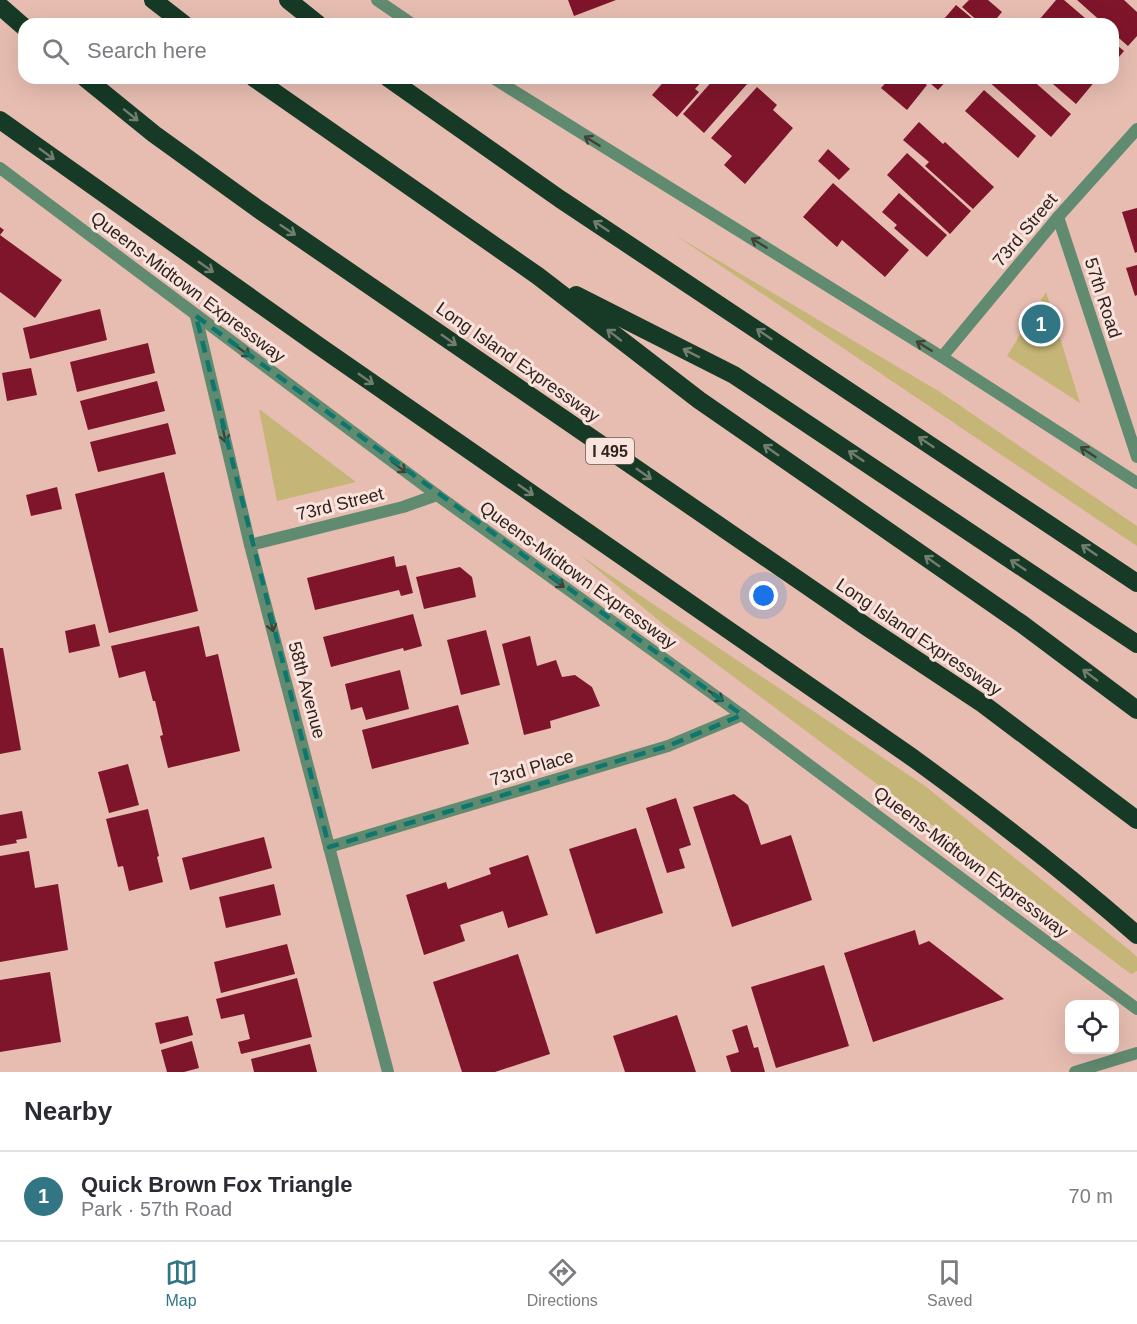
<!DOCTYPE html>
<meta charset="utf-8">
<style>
:root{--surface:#fff;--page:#f2f2f3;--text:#2b2b33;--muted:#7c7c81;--line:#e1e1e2;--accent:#327585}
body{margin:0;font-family:Helvetica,sans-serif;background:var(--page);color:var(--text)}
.controls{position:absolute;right:18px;bottom:18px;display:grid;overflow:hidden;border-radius:12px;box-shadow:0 6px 24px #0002}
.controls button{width:54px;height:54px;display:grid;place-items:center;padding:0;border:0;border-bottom:2px solid var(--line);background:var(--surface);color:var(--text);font:30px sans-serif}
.you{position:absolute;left:764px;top:596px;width:21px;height:21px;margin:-15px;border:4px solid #fff;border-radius:50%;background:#1a73e8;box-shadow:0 0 0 9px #1a73e833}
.badge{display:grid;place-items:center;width:39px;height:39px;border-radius:50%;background:var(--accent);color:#fff;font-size:20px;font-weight:700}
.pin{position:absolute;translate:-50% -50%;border:3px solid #fff;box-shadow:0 2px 6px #0006}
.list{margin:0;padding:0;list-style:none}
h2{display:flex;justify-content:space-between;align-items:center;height:78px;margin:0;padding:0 24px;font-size:26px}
h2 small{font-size:20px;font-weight:400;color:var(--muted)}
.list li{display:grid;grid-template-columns:39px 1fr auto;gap:18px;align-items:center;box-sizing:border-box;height:90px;padding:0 24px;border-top:2px solid var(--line)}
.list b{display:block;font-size:22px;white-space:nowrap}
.list p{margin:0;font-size:20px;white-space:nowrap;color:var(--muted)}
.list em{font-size:20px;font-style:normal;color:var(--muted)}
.icon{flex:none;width:33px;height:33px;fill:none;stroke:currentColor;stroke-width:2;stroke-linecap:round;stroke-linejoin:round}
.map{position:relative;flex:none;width:1137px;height:1072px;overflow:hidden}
.search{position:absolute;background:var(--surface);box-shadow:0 6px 24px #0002;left:18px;right:18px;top:18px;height:66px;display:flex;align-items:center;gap:15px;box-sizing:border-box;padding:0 21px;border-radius:18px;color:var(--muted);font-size:22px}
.sheet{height:168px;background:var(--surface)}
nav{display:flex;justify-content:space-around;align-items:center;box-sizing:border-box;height:84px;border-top:2px solid var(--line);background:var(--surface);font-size:16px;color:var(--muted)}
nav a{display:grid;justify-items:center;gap:3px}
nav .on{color:var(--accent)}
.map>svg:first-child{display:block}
</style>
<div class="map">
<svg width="1137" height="1072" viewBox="0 0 1137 1072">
<rect width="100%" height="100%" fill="#e7bdb1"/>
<g fill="#c5b576">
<path d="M675,235L940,392L1137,526V546Z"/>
<path d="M1046,292L1080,403L1007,356Z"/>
<path d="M259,409L356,482L277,501Z"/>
<path d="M580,555L925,786L1133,953L1137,957V971L1131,974L663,624Z"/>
</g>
<g fill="#7f152b">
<path d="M568,0H616L574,16Z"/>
<path d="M969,0H988L1002,12L992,24H981L962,7Z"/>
<path d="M1056,0H1064L1092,24H1044L1039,20Z"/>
<path d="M1077,0H1124L1137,12V36L1128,46L1113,33V24H1104Z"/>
<path d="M956,5L979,24H950L944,19Z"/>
<path d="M1113,42L1124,51L1113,64Z"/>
<path d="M667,78H701L703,80L695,89L699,92L677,117L652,95Z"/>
<path d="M715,78H742L748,83L704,133L683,114Z"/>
<path d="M890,78H918L927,85L907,110L881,88Z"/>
<path d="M924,78H949L938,90Z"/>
<path d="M989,78H1030L1071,114L1051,137L987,80Z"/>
<path d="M1046,78H1093L1096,80L1076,104Z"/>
<path d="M757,87L777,105L773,110L793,128L745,184L724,165L732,156L711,138Z"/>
<path d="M984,90L1036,136L1018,158L965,111Z"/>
<path d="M919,122L943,144L945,142L994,187L973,209L925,166L929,162L903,140Z"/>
<path d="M828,149L850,169L839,180L818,161Z"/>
<path d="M907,153L971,211L950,234L887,175Z"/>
<path d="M833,183L909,250L885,277L842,240L837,247L803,217Z"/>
<path d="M899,193L947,235L927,257L894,228L897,225L882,212Z"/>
<path d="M1137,208V252L1135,253L1122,212Z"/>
<path d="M0,227L4,230L0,235L62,280L35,318L0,292Z"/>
<path d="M1137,265V295L1135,296L1126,268Z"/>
<path d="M100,309L107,340L30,359L23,328Z"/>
<path d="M148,343L155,373L77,392L70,362Z"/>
<path d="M31,368L37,395L7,401L2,373Z"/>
<path d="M157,381L165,411L88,430L80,401Z"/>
<path d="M168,423L176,454L98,472L90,442Z"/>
<path d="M164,472L198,611L109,633L75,494Z"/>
<path d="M57,487L62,509L31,516L26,495Z"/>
<path d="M394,556L396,567L406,565L413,593L401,596L399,590L315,610L307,578Z"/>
<path d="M460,567L472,577L476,597L424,609L416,577Z"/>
<path d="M413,614L422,646L404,651L403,648L331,667L323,637Z"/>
<path d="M95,624L100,646L69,653L65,631Z"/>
<path d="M199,626L206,657L218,654L240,751L168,768L160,736L163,735L155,701H153L145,671L119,678L111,646Z"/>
<path d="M486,630L500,685L461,695L447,640Z"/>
<path d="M530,636L537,666L556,660L562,677L575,675L592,687L600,706L550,721L551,728L524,735L502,644Z"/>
<path d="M0,648H3L21,750L0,754Z"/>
<path d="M400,670L409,709L366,720L362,707L351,710L345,684Z"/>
<path d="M458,705L469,744L372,769L362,730Z"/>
<path d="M128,764L139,805L109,813L98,772Z"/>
<path d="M734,794L748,805L761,845L791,835L812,900L732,927L693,807Z"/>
<path d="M676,798L691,845L679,849L685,868L667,873L646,808Z"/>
<path d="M148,809L159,856L157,857L163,882L129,891L123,866L118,867L106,819Z"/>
<path d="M22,811L27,838L16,840L17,843L0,846V815Z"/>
<path d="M636,828L663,913L596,934L569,849Z"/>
<path d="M264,837L272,868L190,890L182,858Z"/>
<path d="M29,851L35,888L58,884L68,950L0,962V856Z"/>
<path d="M528,855L548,915L508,928L503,911L460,925L465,941L424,955L406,895L446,882L448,889L491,874L489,868Z"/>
<path d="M274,884L281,915L226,928L219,897Z"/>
<path d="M915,930L919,945L929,941L1004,999L873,1042L844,953Z"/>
<path d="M287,944L295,974L221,993L214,962Z"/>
<path d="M518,954L550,1054L495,1072H462L433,982Z"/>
<path d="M824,965L849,1046L776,1068L751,987Z"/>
<path d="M50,972L61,1042L0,1052V980Z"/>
<path d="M297,978L312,1037L241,1054L238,1042L250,1039L244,1014L221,1019L216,999Z"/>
<path d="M677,1015L696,1072H625L613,1036Z"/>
<path d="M188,1016L193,1035L160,1044L155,1023Z"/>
<path d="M747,1025L754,1048L758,1047L765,1072H731L726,1056L739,1052L732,1030Z"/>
<path d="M192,1041L199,1068L184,1072H167L161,1050Z"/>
<path d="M310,1044L317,1072H254L251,1059Z"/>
</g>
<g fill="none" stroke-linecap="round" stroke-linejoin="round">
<g stroke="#618b70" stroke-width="12">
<path d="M1058,217L1137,457"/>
<path d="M196,316L250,545L388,1072"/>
<path d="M942,357L1058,217L1137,129"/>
<path d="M250,545L403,507L437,495"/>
<path d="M329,847L668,746L742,715"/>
<path d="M1075,1072L1137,1053"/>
</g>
<g stroke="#618b70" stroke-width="12">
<path d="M377,0L412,24"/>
<path d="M493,78L942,357L1137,483"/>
<path d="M0,168L437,495L742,715L1137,1009"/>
</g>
<g stroke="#163a25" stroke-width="18">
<path d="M153,0L184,24"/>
<path d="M288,0L318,24"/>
<path d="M0,6L24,27"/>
<path d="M85,78L154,134L258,209L867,627L983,704L1137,820"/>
<path d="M254,78L538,276L699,400L1022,624L1137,710"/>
<path d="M388,78L560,199L1137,583"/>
<path d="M0,120L319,346L913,758C990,814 1065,872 1137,935"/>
<path d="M576,295L734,375L1137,644"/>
</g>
</g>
<defs><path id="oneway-shaft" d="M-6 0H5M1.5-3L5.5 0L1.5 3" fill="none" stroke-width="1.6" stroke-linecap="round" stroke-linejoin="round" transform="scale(1.5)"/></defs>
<g stroke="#717e6f">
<use href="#oneway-shaft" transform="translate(131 115) rotate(39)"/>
<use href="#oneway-shaft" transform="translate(47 154) rotate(36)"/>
<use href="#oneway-shaft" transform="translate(601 226) rotate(-146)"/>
<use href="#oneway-shaft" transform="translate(288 230) rotate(34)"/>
<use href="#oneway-shaft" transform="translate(206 267) rotate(35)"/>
<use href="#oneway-shaft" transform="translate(764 334) rotate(-146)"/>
<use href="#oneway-shaft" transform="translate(614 335) rotate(-142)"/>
<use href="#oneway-shaft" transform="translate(449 340) rotate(35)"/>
<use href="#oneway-shaft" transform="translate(691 353) rotate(-153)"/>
<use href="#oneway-shaft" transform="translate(366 379) rotate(35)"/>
<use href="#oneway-shaft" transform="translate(926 442) rotate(-146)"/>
<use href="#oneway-shaft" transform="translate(771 450) rotate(-145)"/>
<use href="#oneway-shaft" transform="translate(856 456) rotate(-146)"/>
<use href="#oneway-shaft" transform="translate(644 474) rotate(35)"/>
<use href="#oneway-shaft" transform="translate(526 490) rotate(35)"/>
<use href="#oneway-shaft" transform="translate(1089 550) rotate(-146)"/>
<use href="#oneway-shaft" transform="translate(932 561) rotate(-145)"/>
<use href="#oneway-shaft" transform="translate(1018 565) rotate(-146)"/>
<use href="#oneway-shaft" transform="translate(1090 675) rotate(-143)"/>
</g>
<g stroke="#3f4236">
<use href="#oneway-shaft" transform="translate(592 141) rotate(-148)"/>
<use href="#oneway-shaft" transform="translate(759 243) rotate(-148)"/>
<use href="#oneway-shaft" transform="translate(924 346) rotate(-148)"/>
<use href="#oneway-shaft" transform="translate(243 351) rotate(37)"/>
<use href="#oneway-shaft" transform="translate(224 434) rotate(77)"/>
<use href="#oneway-shaft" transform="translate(1088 452) rotate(-147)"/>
<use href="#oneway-shaft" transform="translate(399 467) rotate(37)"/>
<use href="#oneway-shaft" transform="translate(557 582) rotate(36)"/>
<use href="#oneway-shaft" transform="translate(271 623) rotate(75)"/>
<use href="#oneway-shaft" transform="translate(716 696) rotate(36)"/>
</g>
<path fill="none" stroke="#0f766e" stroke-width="4.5" stroke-dasharray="12 8" stroke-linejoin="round" d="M196,316L742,715L668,746L329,847Z"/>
<g text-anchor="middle" stroke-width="6" stroke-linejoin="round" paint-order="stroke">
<rect fill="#f9e3dd" stroke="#6d5c57" stroke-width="1.5" x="586" y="438" width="48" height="26" rx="4.5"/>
<g font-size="16" font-weight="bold" fill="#31221d">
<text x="610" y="457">I 495</text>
</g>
<g font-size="18" fill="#31221d" stroke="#f9e3dd">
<text transform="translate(1025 230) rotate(-50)" y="6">73rd Street</text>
<text transform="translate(188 287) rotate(37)" y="6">Queens-Midtown Expressway</text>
<text transform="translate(1103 298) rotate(72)" y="6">57th Road</text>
<text transform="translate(518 362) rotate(35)" y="6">Long Island Expressway</text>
<text transform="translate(340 504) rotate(-14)" y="6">73rd Street</text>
<text transform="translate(578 575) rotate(36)" y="6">Queens-Midtown Expressway</text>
<text transform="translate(919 637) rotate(34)" y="6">Long Island Expressway</text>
<text transform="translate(307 690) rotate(75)" y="6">58th Avenue</text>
<text transform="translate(532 768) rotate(-17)" y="6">73rd Place</text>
<text transform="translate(971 862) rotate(37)" y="6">Queens-Midtown Expressway</text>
</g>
</g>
</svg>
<div class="controls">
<button><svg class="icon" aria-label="locate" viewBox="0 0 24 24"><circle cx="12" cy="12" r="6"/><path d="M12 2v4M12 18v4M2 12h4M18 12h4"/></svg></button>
</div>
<div class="you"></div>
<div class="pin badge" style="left:1041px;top:324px">1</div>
<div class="search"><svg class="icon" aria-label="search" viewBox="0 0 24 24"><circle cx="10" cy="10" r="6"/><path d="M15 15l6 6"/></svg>Search here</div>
</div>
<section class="sheet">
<h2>Nearby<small></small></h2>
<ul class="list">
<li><span class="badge">1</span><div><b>Quick Brown Fox Triangle</b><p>Park · 57th Road</p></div><em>70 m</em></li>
</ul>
</section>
<nav>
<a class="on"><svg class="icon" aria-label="map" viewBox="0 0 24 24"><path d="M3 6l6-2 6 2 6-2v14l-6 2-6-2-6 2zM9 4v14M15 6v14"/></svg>Map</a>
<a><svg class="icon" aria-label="directions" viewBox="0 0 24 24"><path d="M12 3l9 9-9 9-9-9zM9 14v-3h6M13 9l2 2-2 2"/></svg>Directions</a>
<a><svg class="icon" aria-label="saved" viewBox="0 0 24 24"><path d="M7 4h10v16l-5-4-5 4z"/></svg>Saved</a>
</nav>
